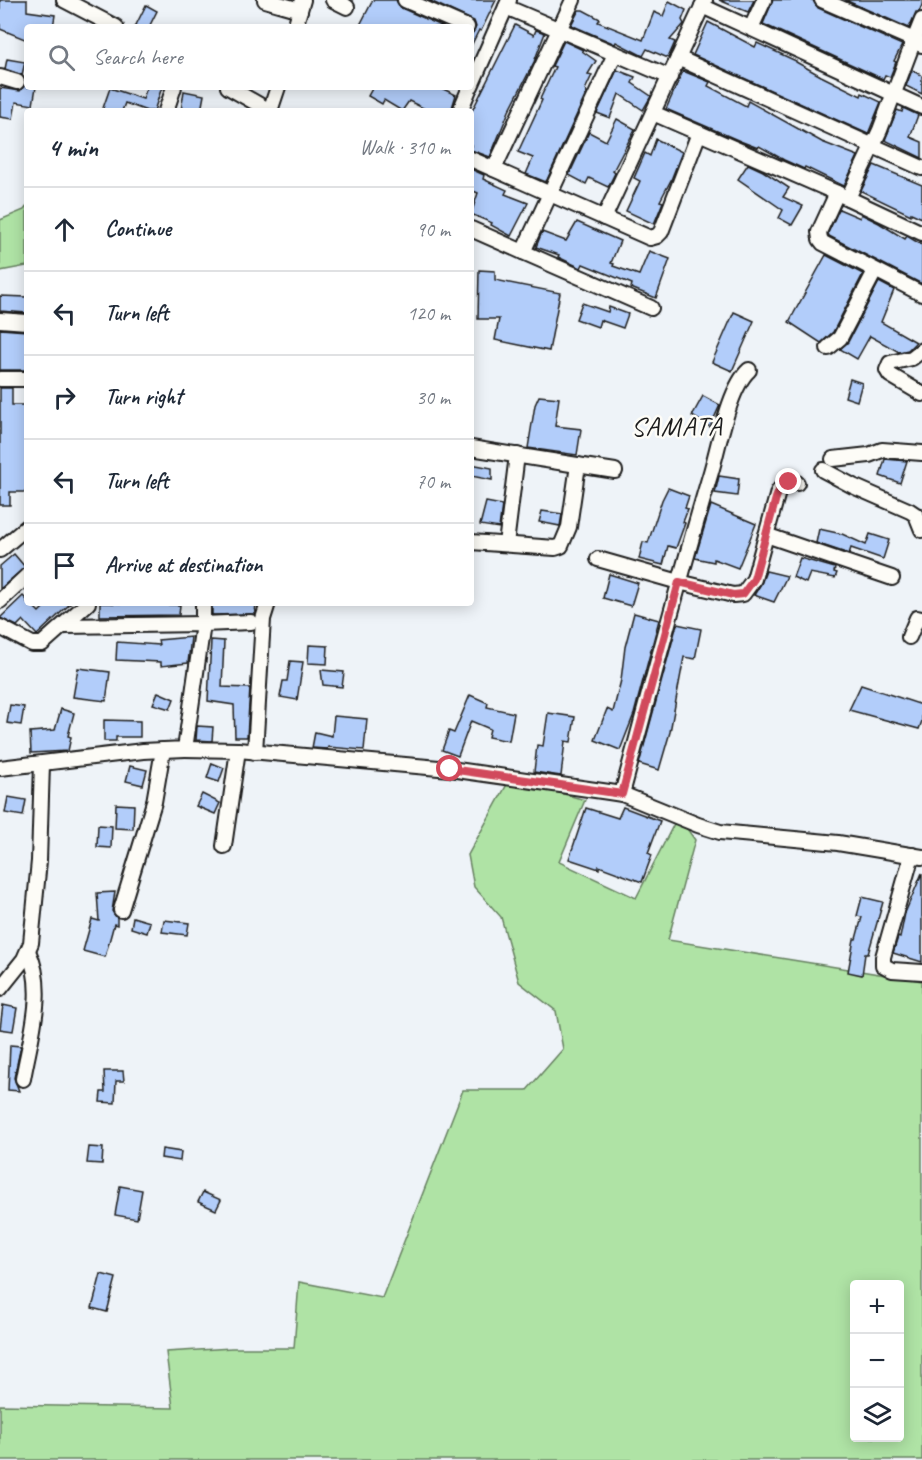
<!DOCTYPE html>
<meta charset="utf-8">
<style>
:root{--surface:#fff;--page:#f6f6f7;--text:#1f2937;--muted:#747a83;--line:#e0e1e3}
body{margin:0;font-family:Caveat,sans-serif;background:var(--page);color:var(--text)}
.controls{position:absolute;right:18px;bottom:18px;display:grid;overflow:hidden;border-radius:6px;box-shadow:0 3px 15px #0003}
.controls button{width:54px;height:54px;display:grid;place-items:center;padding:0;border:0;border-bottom:2px solid var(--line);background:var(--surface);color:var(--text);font:30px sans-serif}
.stop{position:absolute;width:18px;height:18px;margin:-14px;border:4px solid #d1495b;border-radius:50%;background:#fff}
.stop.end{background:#d1495b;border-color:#fff;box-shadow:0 2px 6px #0008}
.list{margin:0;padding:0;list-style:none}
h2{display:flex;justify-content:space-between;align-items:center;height:78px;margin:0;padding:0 24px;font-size:26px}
h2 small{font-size:20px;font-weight:400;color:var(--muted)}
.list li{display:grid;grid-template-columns:39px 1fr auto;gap:18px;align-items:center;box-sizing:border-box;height:84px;padding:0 24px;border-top:2px solid var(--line)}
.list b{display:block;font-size:22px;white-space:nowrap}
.list em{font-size:20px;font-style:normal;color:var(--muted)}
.icon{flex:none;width:33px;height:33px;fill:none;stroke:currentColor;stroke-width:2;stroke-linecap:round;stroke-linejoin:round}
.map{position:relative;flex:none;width:922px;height:1460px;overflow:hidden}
.search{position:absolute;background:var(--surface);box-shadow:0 3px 15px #0003;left:24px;top:24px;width:450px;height:66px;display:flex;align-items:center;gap:15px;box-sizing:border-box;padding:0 21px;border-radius:6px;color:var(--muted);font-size:22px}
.panel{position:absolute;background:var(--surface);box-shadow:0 3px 15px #0003;left:24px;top:108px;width:450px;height:498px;border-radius:6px}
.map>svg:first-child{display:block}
</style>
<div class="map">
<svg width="922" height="1460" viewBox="0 0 922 1460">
<rect width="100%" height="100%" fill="#eef3f8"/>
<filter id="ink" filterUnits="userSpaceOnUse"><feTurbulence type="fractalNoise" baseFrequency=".0167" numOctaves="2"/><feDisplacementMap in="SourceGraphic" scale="12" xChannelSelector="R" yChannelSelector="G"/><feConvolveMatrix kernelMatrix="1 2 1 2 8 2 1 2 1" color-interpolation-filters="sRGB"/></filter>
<g filter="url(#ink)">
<g fill="#afe3a5" stroke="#668060" stroke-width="1.5" fill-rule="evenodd">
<path d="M27,206V266L0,271V220L24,210Z"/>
<path d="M510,779L585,800L559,862L636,898L678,816L695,840L668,940L922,981V1460H0V1405L173,1408L166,1352L232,1348H294L299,1282L382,1298L463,1090H527L563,1049L556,1011L519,982L501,917L474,887L468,855ZM854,1284H900V1438H854Z"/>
</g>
<g fill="#b2cdfa" stroke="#1c1c1c" stroke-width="1.5">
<path d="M0,0H27V11L55,15L53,27H27V40L0,29Z"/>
<path d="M373,0H396L401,8L444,27H359Z"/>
<path d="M428,0H496L481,31L479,30L471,46V35L476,27L474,21Z"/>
<path d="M719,0H754L748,12Z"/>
<path d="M773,0H813L818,8L902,45L894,61L896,62L890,77L885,75L883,79L763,24Z"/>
<path d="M845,0H922V5L919,12H916L909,28Z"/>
<path d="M669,1L686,10L682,20L684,24L670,40L675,42L668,58L647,49L643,56L616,42L615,44L571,25L579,10H583L600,19L598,22L643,40L654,12L663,16Z"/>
<path d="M146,5L157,11L149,27H135Z"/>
<path d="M708,22L755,47L757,43L796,61V62L821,76L861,96L862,93L881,102L868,134L693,55Z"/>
<path d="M515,25L534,35L536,30L545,33L534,62L509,111L490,157L471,150V113Z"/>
<path d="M564,41L583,50L582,51L596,61L588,74L592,75L585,90L587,92L546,182L526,174L533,158L518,152L542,100L540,99L555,67L552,66Z"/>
<path d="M7,59L25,62L22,75L5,69Z"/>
<path d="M617,70L635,77L632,83L651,96L643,110L619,94L610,118L597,113Z"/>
<path d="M912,70L922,76V94L906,86Z"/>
<path d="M683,71L710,82L708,86L746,106L748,101L822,142L858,156L844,186L805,167L804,169L784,160L759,146L758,148L740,141L666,109Z"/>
<path d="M25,79L27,80V87H36L33,105L16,102L13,119L0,117V88L20,91L25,85Z"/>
<path d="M147,87H162L154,111H147L125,103L122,111H102L110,88L143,99Z"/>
<path d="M373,87H439L456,95L451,111H429L409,101L402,111L384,100L382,104L368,96Z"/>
<path d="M184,91L204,95L201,111H181Z"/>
<path d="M903,108L918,115L910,137L922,142V158L885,140L897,110L902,112Z"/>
<path d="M617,119L635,129L613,171L615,173L608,187L589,178L586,184L569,175L589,132L606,141Z"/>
<path d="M656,139L682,152L671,180L660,201L663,202L654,224L626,211L640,181L634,178L645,153L650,156Z"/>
<path d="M748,164L763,171L789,188L783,197L803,206L792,225L779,218L783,210L738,179Z"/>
<path d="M874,165L922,185V218L911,213V215L861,191Z"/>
<path d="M471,169L484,175L483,179L507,190L505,194L528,203L511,236L491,225L492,223L471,214L478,193L471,190Z"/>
<path d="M839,209L860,218L861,214L879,223L905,239L907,236L922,245V284L829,236L828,233Z"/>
<path d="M577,222L620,241L611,263L614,264L613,266L639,275L649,251L670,259L656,298L631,288L632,284L583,264L581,268L558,257L559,255L536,247L542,232L566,241Z"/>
<path d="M826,255L863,274L833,332L821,343L789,322Z"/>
<path d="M479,270L495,271V280L560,293L549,351L495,340L499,319H478Z"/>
<path d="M879,282L894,290L881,322L916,342L908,350L899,352L870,336L857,359L840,349L848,342Z"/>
<path d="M0,296L27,297V313L0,311Z"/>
<path d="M582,303L608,312L609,307L628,314L623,328L600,320L598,327L576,319Z"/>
<path d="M734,312L754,321L732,371L712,362Z"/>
<path d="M0,329L27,331V370H0Z"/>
<path d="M850,379L862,383L857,401L845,397Z"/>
<path d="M0,388H12V405H27V492H10V505H0Z"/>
<path d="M539,396L559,398L555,426L581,429L577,455L528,448L535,405Z"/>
<path d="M703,396L720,405L710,427L692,416Z"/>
<path d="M885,459L907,461L900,483L880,476Z"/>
<path d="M471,464L492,468V480L471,476Z"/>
<path d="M719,476L739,479L737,496L715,493Z"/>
<path d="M668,488L689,496L685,508L688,509L683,522L685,523L676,548L668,546L663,565L639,559L643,542L648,543L662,500Z"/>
<path d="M486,502L502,505L499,528L480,525Z"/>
<path d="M711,505L756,524L738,568L714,559V562L695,558Z"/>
<path d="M542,511L562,514L560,526L539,522Z"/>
<path d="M819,529L842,534L866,545L870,534L889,540L883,559L851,548L849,554L816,543Z"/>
<path d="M14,554L25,567L0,589V566Z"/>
<path d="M800,558L835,568L834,572L837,573L835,578L810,573L806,583L793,577Z"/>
<path d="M766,571L787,576L774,602L754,595L761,584Z"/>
<path d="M609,574L638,583L631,606L603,598Z"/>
<path d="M23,596L27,600V603H30L39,612L48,603H71L37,635L23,620L17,626L0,618Z"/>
<path d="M100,603L180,605L179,615L100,616Z"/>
<path d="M212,603H256L255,614L212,615Z"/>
<path d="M634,613L659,620L634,714L620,750L595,740L607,709L613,712L621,680L625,647Z"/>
<path d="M677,624L701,629L695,659L684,657L670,732L659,770L639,764Z"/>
<path d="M191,637L188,663L161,666V662L116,660L117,642L159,645L158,640Z"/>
<path d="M211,640L224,641L222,687L250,688L247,737H235L234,705L208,701Z"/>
<path d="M309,645L328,646L327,664L308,663Z"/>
<path d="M290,661L303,662L297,700L280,697L283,681H287Z"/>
<path d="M78,668L110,672L106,701L73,697Z"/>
<path d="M321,670L344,672L342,687L323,685Z"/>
<path d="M861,685L922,705V721L919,729L849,710Z"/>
<path d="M158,692L174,699L170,709L153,704Z"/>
<path d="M470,695L488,703L487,707L514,713L509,741L488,737L490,729L471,721L458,756L442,750L449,731L454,733Z"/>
<path d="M10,705L24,707L21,725L7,723Z"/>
<path d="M61,709L74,713L68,736L71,737L68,751L31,753L30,732L55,730Z"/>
<path d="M548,713L575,717L571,742L565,741L561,776L534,772L537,745L543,746Z"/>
<path d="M334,716L367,719L364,750L328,747L327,749L312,748L315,732L332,736Z"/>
<path d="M104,720L140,721V737H116V741H104Z"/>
<path d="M197,726L213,727L212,741L196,740Z"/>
<path d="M212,763L224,768L219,782L207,778Z"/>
<path d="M130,766L147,770L143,785L126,781Z"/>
<path d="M202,794L220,803L215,814L196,806Z"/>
<path d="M8,797L26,800L23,816L5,813Z"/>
<path d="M116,804L134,805L133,829L115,828Z"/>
<path d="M623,807L660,821L648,853L652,855L642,882L599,866V869L569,859L586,808L618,818Z"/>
<path d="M98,825L112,826L111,848L97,847Z"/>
<path d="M922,873V962L893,953L898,937L900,938L905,913Z"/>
<path d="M115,892L112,911L117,918V925L114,924L105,957L83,951L92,919L99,921L97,893Z"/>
<path d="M862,897L883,902L868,954H865L862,975L848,972L854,939H856L862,917L857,916Z"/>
<path d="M133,917L150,922L147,933L131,928Z"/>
<path d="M164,920L189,923L187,935L162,932Z"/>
<path d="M3,1005L17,1008L13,1031L0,1029Z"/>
<path d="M10,1045L21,1046L14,1078L19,1091L8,1090Z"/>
<path d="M104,1071H123L124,1081H116L115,1103L100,1102L101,1092H105Z"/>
<path d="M89,1147L103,1148L102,1164L87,1163Z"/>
<path d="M162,1149L181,1152L180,1161L161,1158Z"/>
<path d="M120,1186L142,1190L137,1219L115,1215Z"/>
<path d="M203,1192L221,1200L216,1210L198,1202Z"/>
<path d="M101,1274L116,1278L107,1312L92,1308Z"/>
</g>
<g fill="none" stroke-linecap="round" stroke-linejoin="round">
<defs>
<g id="street">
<path d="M64,0L116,27"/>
<path d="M265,0L300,10"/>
<path d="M333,0L347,7"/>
<path d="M405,0L467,27"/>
<path d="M822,0L914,40L922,20"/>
<path d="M702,6L922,107"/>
<path d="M506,7L670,77"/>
<path d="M295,27L303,0"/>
<path d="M751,28L764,0"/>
<path d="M678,58L922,168"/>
<path d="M0,77L17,82"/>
<path d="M471,86L509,0"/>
<path d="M228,87L270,111"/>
<path d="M166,111L174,87"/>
<path d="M270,111L278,87"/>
<path d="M460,111L470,87"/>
<path d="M653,113L837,193L922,233"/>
<path d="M471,159L650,238L657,236L661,232L699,133"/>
<path d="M494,169L573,0"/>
<path d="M837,193L819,232L820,239L823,243L922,294"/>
<path d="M848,198L880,130L914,40L922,45"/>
<path d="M604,218L705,0"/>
<path d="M471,229L523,252L615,54"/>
<path d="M523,252L651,308"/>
<path d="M0,320L27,322"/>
<path d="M828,348L840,338L875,271"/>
<path d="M922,350L912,358L890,363L887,370L890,375L922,394"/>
<path d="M0,379H27"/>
<path d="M471,448L615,471"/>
<path d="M833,459L869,455L882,450L922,453"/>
<path d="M823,470L853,486L910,511L916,515L922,530"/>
<path d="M766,535L892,578"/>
<path d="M471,542L555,548L561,546L569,527L578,465"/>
<path d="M506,544L517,455"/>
<path d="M0,550L27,527"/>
<path d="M598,559L679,582L733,595L743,594L754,579L778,492C783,484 788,482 797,483"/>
<path d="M0,601L27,576"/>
<path d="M203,603V624L251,622"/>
<path d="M0,627L32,644H42L88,603"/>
<path d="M909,637L917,618L922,619"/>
<path d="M185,749L238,750L450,769L609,792L622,794L698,825L720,832L838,843L922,857"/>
<path d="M255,752L263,619L268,603"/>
<path d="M0,768L143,751L185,749L203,624L64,626"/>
<path d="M622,794C651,687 679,579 711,472C719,445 729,388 749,370"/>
<path d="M224,846L238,750"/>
<path d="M912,855L883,957V965L892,970L922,972"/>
<path d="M121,910L154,802L163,750"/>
<path d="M0,989L24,959L31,943L39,861L42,764"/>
<path d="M23,1079C30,1038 47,990 28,951"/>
</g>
</defs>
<use href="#street" stroke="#1c1c1c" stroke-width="18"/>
<use href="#street" stroke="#fdfcf7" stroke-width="14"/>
</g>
</g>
<g fill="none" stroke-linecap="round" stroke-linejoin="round" filter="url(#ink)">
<path stroke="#d1495b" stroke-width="8" d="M450,769L622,794L679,582L733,595L743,594L754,579L776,498L781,486L789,482"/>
</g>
<g text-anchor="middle" stroke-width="5" stroke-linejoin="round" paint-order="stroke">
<g font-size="27" letter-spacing="1.5" fill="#1c1c1c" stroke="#fdfcf7">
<text x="677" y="435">SAMATA</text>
</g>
</g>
</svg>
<div class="controls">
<button>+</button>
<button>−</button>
<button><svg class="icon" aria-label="layers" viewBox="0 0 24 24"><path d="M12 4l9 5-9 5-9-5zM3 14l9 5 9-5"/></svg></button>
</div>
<div class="stop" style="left:450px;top:769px"></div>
<div class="stop end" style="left:789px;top:482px"></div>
<div class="search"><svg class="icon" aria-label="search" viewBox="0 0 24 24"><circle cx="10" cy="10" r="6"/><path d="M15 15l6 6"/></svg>Search here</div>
<section class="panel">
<h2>4 min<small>Walk · 310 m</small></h2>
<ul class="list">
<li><svg class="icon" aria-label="ahead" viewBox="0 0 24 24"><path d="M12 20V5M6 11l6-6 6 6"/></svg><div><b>Continue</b></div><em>90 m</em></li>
<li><svg class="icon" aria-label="left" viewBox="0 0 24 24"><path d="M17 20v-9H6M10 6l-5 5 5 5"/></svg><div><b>Turn left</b></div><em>120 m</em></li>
<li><svg class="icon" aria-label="right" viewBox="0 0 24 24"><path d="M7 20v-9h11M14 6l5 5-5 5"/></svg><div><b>Turn right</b></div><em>30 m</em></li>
<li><svg class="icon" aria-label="left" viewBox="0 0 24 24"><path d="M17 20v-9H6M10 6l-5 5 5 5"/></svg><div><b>Turn left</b></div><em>70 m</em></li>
<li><svg class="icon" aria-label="arrive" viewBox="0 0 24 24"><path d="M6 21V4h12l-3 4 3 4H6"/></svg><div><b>Arrive at destination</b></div></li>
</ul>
</section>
</div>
